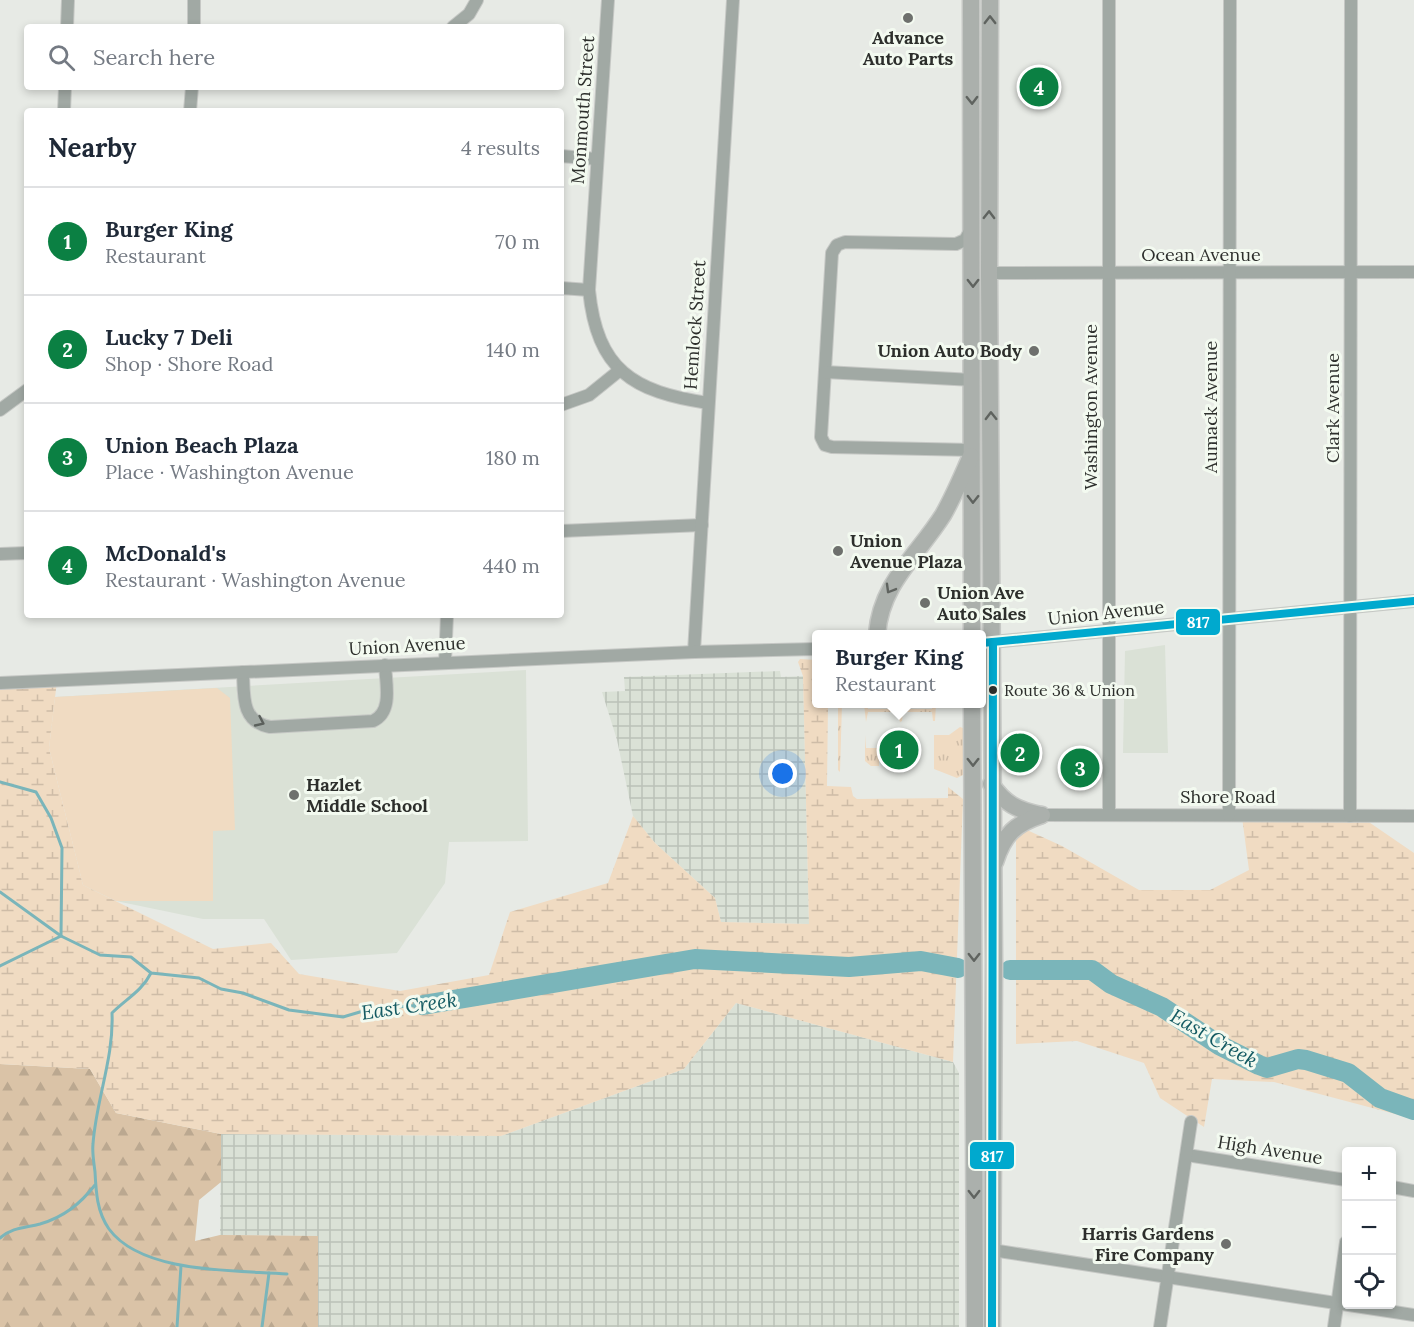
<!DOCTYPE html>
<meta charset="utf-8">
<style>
:root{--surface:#fff;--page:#f2f2f3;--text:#1f2937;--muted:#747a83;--line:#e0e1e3;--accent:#0b8043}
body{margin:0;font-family:Lora,serif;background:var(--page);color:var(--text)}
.controls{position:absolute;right:18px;bottom:18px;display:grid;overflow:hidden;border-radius:6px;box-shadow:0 3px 9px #0003}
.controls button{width:54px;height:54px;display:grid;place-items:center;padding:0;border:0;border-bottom:2px solid var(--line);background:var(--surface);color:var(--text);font:30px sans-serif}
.you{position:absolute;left:783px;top:774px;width:21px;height:21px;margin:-15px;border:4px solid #fff;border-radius:50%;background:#1a73e8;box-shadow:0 0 0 9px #1a73e833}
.badge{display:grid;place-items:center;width:39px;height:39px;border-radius:50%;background:var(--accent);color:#fff;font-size:20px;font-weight:700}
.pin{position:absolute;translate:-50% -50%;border:3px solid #fff;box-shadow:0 2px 6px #0006}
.popup{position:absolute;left:812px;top:630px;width:174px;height:78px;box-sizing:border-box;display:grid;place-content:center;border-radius:6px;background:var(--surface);filter:drop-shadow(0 2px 4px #0005);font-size:20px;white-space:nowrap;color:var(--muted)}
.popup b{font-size:22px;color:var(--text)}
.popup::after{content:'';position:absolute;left:50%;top:100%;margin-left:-12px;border:12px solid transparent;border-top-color:var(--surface)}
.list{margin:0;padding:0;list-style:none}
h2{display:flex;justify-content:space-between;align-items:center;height:78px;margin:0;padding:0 24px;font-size:26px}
h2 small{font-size:20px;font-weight:400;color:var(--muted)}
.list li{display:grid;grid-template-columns:39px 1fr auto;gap:18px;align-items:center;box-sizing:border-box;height:108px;padding:0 24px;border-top:2px solid var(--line)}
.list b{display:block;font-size:22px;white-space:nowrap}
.list p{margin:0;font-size:20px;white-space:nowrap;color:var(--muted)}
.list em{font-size:20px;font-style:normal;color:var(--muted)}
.icon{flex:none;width:33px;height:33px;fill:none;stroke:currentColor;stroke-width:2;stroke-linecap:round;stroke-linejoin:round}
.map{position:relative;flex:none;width:1414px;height:1327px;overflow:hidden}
.search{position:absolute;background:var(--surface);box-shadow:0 3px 9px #0003;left:24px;top:24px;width:540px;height:66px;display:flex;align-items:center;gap:15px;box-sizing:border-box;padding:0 21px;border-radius:6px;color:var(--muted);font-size:22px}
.panel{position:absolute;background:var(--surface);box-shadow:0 3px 9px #0003;left:24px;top:108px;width:540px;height:510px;border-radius:6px}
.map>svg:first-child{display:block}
</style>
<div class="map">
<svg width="1414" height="1327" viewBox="0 0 1414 1327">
<defs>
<pattern id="industrial-grid" width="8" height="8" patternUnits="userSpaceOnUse" patternTransform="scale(1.5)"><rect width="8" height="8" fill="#dae1d6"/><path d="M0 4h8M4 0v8" fill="none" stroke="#bbc1b8"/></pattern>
<pattern id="grass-tufts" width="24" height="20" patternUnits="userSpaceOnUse" patternTransform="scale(1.5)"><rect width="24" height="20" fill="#f0dbc2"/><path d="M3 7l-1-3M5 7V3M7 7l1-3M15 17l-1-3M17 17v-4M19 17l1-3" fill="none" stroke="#cebca7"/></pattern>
<pattern id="forest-firs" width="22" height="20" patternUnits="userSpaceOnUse" patternTransform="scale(1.5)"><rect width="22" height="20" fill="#dac3a7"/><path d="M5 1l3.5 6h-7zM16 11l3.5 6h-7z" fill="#bba890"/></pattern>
<pattern id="wetland-marsh" width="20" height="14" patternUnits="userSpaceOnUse" patternTransform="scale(1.5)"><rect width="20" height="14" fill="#f0dbc2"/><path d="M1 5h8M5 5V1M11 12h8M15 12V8" fill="none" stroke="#cebca7"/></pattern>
</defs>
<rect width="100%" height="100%" fill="#e7eae5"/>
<g fill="#dae1d6">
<path d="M1165,645L1168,753H1123L1125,651Z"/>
<path d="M526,670L528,841L449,842L445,883L397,953L291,960L264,919H203L116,901L83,885L55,697Z"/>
</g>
<g fill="url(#industrial-grid)">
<path d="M780,671L781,677L803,676L809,924L721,922L715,898L655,843L633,816L617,740L602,692L625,691L624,677Z"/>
<path d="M736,1003L953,1062L959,1073V1327H318V1236L220,1235L221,1134L501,1136L684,1069Z"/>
</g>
<g fill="url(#grass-tufts)">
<path d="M838,704H842L840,772L838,770Z"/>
<path d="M864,704H867L868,709H897V704H902L903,709H932V704H936L935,721H933L932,712H903L902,721L900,722L897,712H868L866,722Z"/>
<path d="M960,727L963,728V775L957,778L934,769V735H949Z"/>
<path d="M865,735L866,748H879V766H871L865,761Z"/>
</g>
<path fill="url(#forest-firs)" d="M0,1064L90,1069L116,1113L221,1134V1182L199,1200L195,1241L220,1235L318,1236V1327H0Z"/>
<g fill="url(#wetland-marsh)">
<path d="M800,659L816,660V704H828L827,786L851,787L853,796L857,799L948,798V787L963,799L953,1062L736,1003L684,1069L501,1136L221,1134L116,1113L90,1069L0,1064V678L57,681L49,748L83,885L213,949L271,943L299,974L400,991L489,975L510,912L608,883L633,816L655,843L715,898L721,922L809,924L803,676L798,662Z"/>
<path d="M1360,816L1414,853V1119L1274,1082L1212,1079L1204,1127L1160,1098L1144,1063L1077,1041L1016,1044V825L1062,846L1139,890H1210L1249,870L1242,817Z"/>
</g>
<path fill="#f0dbc2" d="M217,688L230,698L235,830L213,831V901H116L83,885L49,748L55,697Z"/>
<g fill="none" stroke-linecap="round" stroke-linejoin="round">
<g stroke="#7ab5ba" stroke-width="3">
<path d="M0,782L36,792L51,818L62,848L61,936L100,955L131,957L151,973L199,978L221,989L243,993L289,1010L343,1017L370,1009L423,1005"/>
<path d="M0,892L61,936L0,966"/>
<path d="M151,973C142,991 126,999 112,1013C114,1058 96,1100 93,1144C92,1153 94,1163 95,1172C96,1192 97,1212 109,1229C142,1274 236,1270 287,1274"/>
<path d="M0,1238C13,1227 25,1228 40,1224C64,1217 80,1204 95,1185"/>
<path d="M177,1327L181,1266"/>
<path d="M262,1327L269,1273"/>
</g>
<g stroke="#7ab5ba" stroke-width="20">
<path d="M1010,970H1092L1111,984L1162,1007L1219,1045L1259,1065L1267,1068L1298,1059L1306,1060L1348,1073L1380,1098L1414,1110"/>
<path d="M423,1005L695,959L849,967L921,961L958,968"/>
</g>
<defs>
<g id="minor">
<path d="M194,0V27"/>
<path d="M608,0L589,290C597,370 633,392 708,403"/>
<path d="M1109,0V814"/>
<path d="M67,27L68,0"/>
<path d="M453,27L469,14L477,0"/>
<path d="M64,111L65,87"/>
<path d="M190,111L192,87"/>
<path d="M561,156L597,159"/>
<path d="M971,229L965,240L956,244L845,242L837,245L832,253L821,437L825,445L832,447L973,450"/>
<path d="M989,273L1414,272"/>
<path d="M561,288L589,290"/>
<path d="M825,372L973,380"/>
<path d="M561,405L589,395L620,370"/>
<path d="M0,410L27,390"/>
<path d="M561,531L702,525"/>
<path d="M0,554L27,553"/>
<path d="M982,643L1414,601"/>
<path d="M694,652L733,0"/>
<path d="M445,662L447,615"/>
<path d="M243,672C244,695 241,722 270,727L373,721C393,712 386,684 385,665"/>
<path d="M0,683L694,652L816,649"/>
<path d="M1042,815L1414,816"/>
<path d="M1229,815L1230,0"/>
<path d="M1350,816L1351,0"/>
<path d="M1187,1155L1346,1180"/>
<path d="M1392,1187L1414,1191"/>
<path d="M992,1250L1414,1315"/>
<path d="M1160,1327L1191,1122"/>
<path d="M1334,1327L1346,1242"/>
</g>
<g id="highway">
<path d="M971,0L972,634"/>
<path d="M990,0L989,273L994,962L992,1327"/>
<path d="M877,634C881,583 917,556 943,515C954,496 962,476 971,456"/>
<path d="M972,704L975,1327"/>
<path d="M991,784C1005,804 1017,810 1041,815"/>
<path d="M995,862C1004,834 1015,824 1042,815"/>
</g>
</defs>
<use href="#minor" stroke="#c6c8c5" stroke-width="14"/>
<use href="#highway" stroke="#c6c8c5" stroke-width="19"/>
<use href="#minor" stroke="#a1a9a4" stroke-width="12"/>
<use href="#highway" stroke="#abb0ac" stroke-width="16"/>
<defs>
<g id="bus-1">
<path d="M982,643L1414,601"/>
<path d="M992,1327L993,642"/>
</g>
</defs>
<use href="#bus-1" stroke="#f3faf0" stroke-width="12"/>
<use href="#bus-1" stroke="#00a9ce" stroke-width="8"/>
</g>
<defs><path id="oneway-chevron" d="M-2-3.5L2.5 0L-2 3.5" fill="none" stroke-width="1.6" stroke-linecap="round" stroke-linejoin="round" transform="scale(1.5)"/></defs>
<g stroke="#5f635f">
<use href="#oneway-chevron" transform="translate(990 20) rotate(-90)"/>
<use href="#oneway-chevron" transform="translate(972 100) rotate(89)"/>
<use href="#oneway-chevron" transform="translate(989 215) rotate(-89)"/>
<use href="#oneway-chevron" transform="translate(973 283) rotate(90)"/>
<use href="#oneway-chevron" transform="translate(991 416) rotate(-91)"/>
<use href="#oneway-chevron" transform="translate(973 499) rotate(91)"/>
<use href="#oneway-chevron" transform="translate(890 589) rotate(120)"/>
<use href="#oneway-chevron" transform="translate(973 762) rotate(90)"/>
<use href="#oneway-chevron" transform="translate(974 957) rotate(90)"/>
<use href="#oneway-chevron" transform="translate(974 1194) rotate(90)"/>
</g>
<use stroke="#5b605c" href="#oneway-chevron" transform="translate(260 722) rotate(25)"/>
<g fill="#6e706d" stroke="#f3faf0" stroke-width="2">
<circle cx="908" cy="18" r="6"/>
<circle cx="1034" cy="351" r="6"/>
<circle cx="838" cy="551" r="6"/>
<circle cx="925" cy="603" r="6"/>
<circle cx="294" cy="795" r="6"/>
<circle cx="1226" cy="1244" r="6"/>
</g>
<circle fill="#2d2f2c" stroke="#f3faf0" stroke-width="2" cx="993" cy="690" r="5"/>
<g text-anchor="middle" stroke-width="6" stroke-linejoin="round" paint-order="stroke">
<g font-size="16" fill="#2d2f2c" stroke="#f3faf0" text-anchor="start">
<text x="1004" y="696">Route 36 &amp; Union</text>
</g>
<g font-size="18" font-weight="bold" fill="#2d2f2c" stroke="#f3faf0" text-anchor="start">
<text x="908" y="44" text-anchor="middle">Advance<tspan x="908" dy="21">Auto Parts</tspan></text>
<text x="1022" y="357" text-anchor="end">Union Auto Body</text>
<text x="850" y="547">Union<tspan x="850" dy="21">Avenue Plaza</tspan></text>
<text x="937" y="599">Union Ave<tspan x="937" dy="21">Auto Sales</tspan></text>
<text x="306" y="791">Hazlet<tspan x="306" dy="21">Middle School</tspan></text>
<text x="1214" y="1240" text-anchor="end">Harris Gardens<tspan x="1214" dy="21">Fire Company</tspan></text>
</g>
<g font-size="18" fill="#2d2f2c" stroke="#f3faf0">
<text transform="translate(583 110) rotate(-86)" y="6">Monmouth Street</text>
<text x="1201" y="261">Ocean Avenue</text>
<text transform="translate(695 325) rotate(-86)" y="6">Hemlock Street</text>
<text transform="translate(1091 407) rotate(-90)" y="6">Washington Avenue</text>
<text transform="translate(1211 407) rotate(-90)" y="6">Aumack Avenue</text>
<text transform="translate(1333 408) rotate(-90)" y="6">Clark Avenue</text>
<text transform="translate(1106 613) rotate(-6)" y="6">Union Avenue</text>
<text transform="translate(407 646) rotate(-3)" y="6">Union Avenue</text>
<text x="1228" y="803">Shore Road</text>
<text transform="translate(1270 1150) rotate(9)" y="6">High Avenue</text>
</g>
<g font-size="20" font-style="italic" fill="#135a62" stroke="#f3faf0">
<text transform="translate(409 1006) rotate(-8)" y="7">East Creek</text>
<text transform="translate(1214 1038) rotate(30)" y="7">East Creek</text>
</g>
</g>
<g stroke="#f3faf0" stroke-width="2">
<rect x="1175" y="608" width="46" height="28" rx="6" fill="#00a9ce"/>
<rect x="969" y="1141" width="46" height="29" rx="6" fill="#00a9ce"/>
</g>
<g font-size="16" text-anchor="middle" font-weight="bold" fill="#fff">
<text x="1198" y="628">817</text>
<text x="992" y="1162">817</text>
</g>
</svg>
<div class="controls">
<button>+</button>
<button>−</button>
<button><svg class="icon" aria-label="locate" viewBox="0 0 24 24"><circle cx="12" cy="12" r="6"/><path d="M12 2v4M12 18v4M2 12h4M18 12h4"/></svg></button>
</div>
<div class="you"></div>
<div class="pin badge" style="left:899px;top:750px">1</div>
<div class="popup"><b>Burger King</b>Restaurant</div>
<div class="pin badge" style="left:1020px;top:753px">2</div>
<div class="pin badge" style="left:1080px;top:768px">3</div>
<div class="pin badge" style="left:1039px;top:87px">4</div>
<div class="search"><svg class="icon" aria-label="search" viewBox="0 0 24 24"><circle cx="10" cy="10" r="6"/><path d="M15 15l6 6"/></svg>Search here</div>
<section class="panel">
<h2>Nearby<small>4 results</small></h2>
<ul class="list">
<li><span class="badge">1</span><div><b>Burger King</b><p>Restaurant</p></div><em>70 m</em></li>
<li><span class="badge">2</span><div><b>Lucky 7 Deli</b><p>Shop · Shore Road</p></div><em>140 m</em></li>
<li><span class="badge">3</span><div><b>Union Beach Plaza</b><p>Place · Washington Avenue</p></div><em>180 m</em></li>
<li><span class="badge">4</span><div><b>McDonald's</b><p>Restaurant · Washington Avenue</p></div><em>440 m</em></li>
</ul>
</section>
</div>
